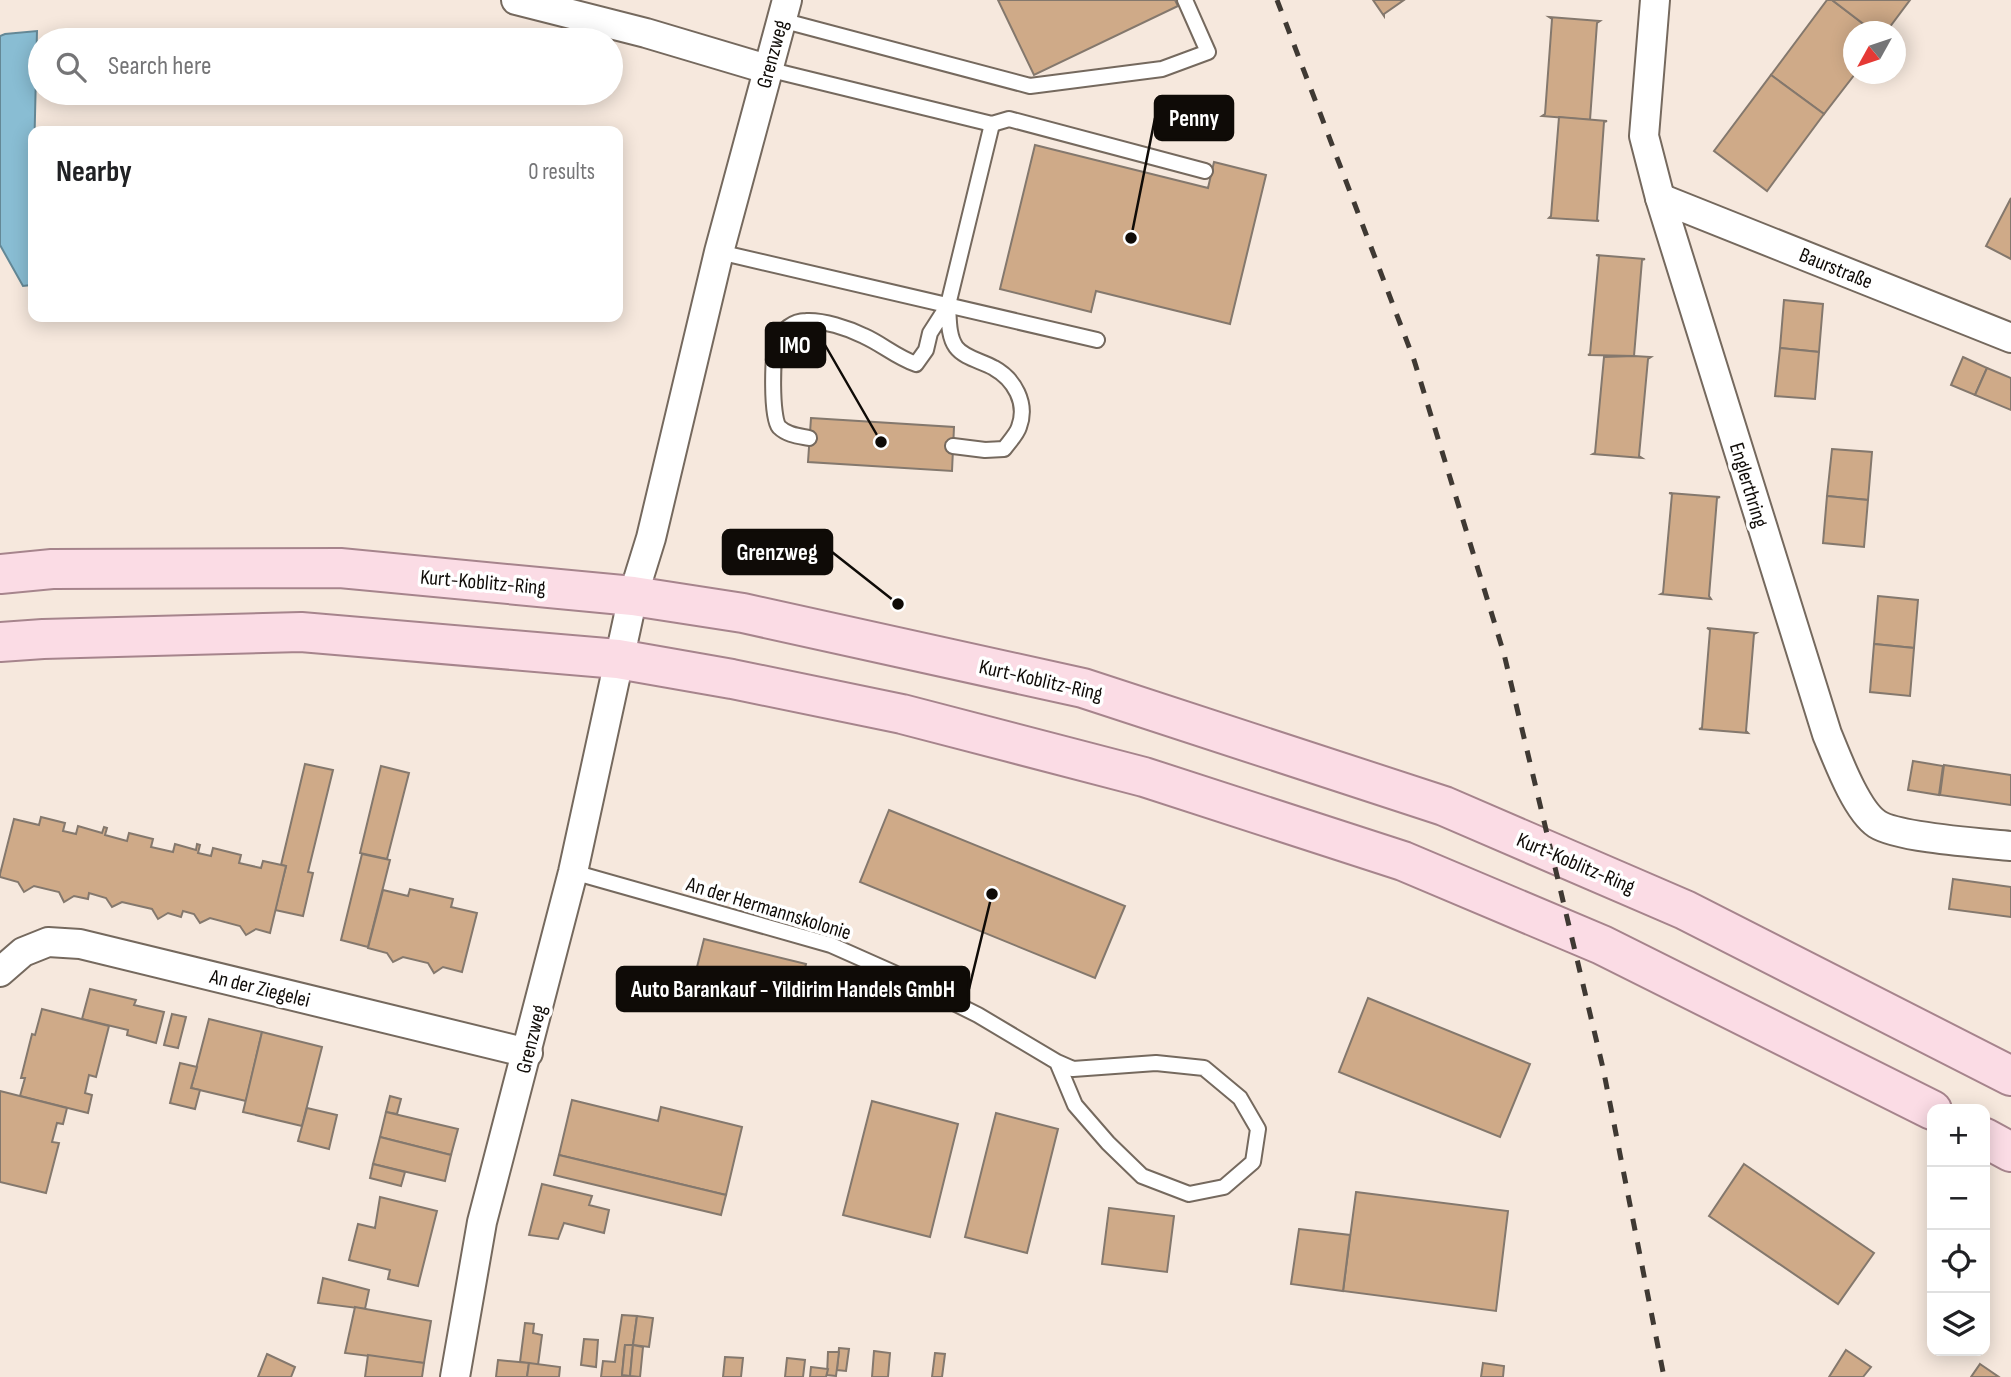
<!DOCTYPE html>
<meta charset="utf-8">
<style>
:root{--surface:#fff;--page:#f6f6f6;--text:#202124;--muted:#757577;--line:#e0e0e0}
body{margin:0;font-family:"Sofia Sans Condensed",sans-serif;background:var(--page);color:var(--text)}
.controls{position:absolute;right:21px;bottom:21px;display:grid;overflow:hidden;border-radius:14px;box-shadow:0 4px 18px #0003}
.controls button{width:63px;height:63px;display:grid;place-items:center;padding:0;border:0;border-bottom:2px solid var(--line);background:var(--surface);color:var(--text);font:35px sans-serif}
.compass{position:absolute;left:1843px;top:21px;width:63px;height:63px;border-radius:50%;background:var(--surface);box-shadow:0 4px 18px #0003;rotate:230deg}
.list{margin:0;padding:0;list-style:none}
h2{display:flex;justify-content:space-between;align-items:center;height:91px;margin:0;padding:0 28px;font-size:30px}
h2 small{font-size:23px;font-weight:400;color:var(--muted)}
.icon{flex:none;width:38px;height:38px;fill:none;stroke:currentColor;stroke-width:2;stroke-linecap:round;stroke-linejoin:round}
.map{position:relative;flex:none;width:2011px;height:1377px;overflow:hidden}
.search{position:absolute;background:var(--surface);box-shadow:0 4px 18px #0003;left:28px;top:28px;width:595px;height:77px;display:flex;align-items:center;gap:18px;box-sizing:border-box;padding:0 24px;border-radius:38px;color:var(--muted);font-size:26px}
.panel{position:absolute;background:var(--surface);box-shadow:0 4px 18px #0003;left:28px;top:126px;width:595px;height:196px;border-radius:14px}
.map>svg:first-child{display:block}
</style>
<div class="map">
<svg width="2011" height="1377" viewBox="0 0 2011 1377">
<rect width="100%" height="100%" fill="#f6e8dd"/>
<path fill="#89bdd3" stroke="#648896" stroke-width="2" d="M37,31L31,285L23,286L0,245V36L5,34Z"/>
<g fill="#cfaa88" stroke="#84786d" stroke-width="2">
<path d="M998,0H1175L1178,6L1034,75Z"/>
<path d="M1373,0H1404L1384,14V16Z"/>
<path d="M1827,0H1832L1874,32H1854L1855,74L1824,114L1771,75Z"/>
<path d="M1832,0H1910L1886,32H1874Z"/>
<path d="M1549,17L1600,21L1597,23L1590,120L1542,116L1545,114L1552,19Z"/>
<path d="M1771,75L1824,114L1767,191L1714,151Z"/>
<path d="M1559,117L1607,121L1604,122L1597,220L1599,221L1549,218L1551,216Z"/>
<path d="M1035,145L1208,188L1214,162L1266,175L1230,324L1096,291L1091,312L1000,289Z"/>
<path d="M2011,198V259L1986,246Z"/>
<path d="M1596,255L1645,259L1642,260L1634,356L1588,355L1590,354L1599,256Z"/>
<path d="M1784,300L1823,304L1819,352L1780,348Z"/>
<path d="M1780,348L1819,352L1815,399L1775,396Z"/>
<path d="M1634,356L1651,357L1648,359L1639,456L1642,458L1593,454L1595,453L1604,357Z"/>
<path d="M1963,357L1987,368L1975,395L1951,385Z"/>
<path d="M1987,368L2011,378V410L1975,395Z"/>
<path d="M811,418L954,427L952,471L808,462Z"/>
<path d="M1832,449L1872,452L1868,500L1827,496Z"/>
<path d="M1669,493L1720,497L1717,498L1709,596L1711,599L1661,594L1663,593L1672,494Z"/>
<path d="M1827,496L1868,500L1864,547L1823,543Z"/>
<path d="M1878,596L1918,600L1914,648L1874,644Z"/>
<path d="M1707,628L1756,633L1754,634L1746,731L1748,733L1699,729L1702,728L1710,630Z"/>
<path d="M1874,644L1914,648L1910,696L1870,692Z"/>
<path d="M1913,761L1943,766L1939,795L1908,790Z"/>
<path d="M305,764L333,770L308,872L313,873L303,916L275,910L286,866L281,865Z"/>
<path d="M1944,765L2011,775V805L1940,795Z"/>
<path d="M381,766L409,773L387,859L360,853Z"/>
<path d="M889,810L1125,906L1095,978L860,882Z"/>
<path d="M41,817L65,823L63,831L76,834L78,826L102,833L104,827L107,828L105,835L127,841L129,833L153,839L151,847L173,852L175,844L196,850L197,844L200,845L198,853L211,856L213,848L241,855L239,863L261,868L263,861L286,866L270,933L256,929L246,935L240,926L210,918L200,923L194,914L183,911L181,917L168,913L158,919L152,909L122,902L112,907L106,898L89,893L88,899L74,896L64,902L59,892L34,886L24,892L18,882L0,877V874L14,819L39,825Z"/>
<path d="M362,854L390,860L368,947L341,940Z"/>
<path d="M1953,879L2011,887V917L1949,909Z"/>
<path d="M410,889L453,899L451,907L477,913L462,972L443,967L434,973L428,963L403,957L393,962L387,953L368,948L383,890L408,896Z"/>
<path d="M704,939L806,964L797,1000L695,975Z"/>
<path d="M90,989L136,1000L134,1005L164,1012L156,1043L127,1035L128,1030L82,1019Z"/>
<path d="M1368,998L1530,1064L1500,1137L1339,1072Z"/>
<path d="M42,1009L109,1026L96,1077L89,1075L85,1093L92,1095L88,1113L20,1096L25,1078H21L32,1034L35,1035Z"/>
<path d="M172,1014L186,1017L178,1048L164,1045Z"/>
<path d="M209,1019L262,1032L246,1101L191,1088Z"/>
<path d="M262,1032L322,1047L302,1126L243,1112Z"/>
<path d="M180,1063L197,1067L191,1088L200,1090L195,1109L170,1103Z"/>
<path d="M0,1091L67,1108L63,1124L57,1123L52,1142L59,1143L46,1193L0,1182Z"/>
<path d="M390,1096L401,1099L397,1114L386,1112Z"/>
<path d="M572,1100L658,1121L661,1107L742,1127L726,1195L559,1155Z"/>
<path d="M872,1101L958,1124L930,1237L843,1215Z"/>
<path d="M307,1108L337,1115L329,1149L298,1141Z"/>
<path d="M386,1112L458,1129L451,1155L380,1137Z"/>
<path d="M996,1113L1058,1129L1027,1253L965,1237Z"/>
<path d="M380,1137L451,1155L445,1181L373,1164Z"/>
<path d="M559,1155L726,1195L721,1215L554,1175Z"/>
<path d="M373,1164L405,1172L401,1186L370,1178Z"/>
<path d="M1744,1164L1874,1253L1838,1304L1709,1216Z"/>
<path d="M542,1184L592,1196L589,1205L609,1210L604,1233L564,1223L558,1239L529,1235Z"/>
<path d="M1356,1192L1508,1211L1496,1311L1343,1291Z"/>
<path d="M380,1197L437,1211L418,1286L388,1279L390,1270L349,1260L358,1224L375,1228Z"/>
<path d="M1109,1208L1174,1216L1167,1272L1102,1264Z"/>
<path d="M1299,1229L1350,1235L1343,1291L1291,1284Z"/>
<path d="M323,1278L369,1290L365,1309L318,1303Z"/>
<path d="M355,1307L431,1321L424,1363L345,1353Z"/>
<path d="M622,1315L637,1316L633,1345H625L622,1375L630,1377H601L603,1361L615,1362Z"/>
<path d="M637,1316L653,1318L649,1347L633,1345Z"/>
<path d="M525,1323L534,1324L533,1333L542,1335L538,1365L520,1362Z"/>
<path d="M584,1339L598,1340L596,1367L581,1365Z"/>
<path d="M625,1345H633L630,1376L622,1375Z"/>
<path d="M633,1345L643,1347L640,1377L630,1376Z"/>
<path d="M839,1348L849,1349L846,1371L837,1370Z"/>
<path d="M1846,1350L1871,1367L1863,1377H1829Z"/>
<path d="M874,1351L890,1353L888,1377H872Z"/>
<path d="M828,1352H839L836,1376L827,1375Z"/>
<path d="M935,1353L945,1354L942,1377H932Z"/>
<path d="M267,1354L295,1367L291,1377H258Z"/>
<path d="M368,1355L424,1363L422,1377H365Z"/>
<path d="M725,1357L743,1358L741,1377H723Z"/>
<path d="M787,1358L805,1360L803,1377H785Z"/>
<path d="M498,1360L529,1363L527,1377H496Z"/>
<path d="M529,1363L560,1367L559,1377H527Z"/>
<path d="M1483,1363L1504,1366L1503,1377H1481Z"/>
<path d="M1980,1364L1999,1377H1971Z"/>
<path d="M811,1367L828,1369L826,1377H810Z"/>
</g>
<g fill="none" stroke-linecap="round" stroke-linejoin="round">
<defs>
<g id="service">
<path d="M781,20L1030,86L1162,69L1208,52L1185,0"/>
<path d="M767,69L992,124L1009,119L1205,171"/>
<path d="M719,252L1097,340"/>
<path d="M948,305L992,124"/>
<path d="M809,438C799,436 787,435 779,427C771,417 772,354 777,342C782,330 793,321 806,321C823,320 848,328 864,336C882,344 896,357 916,364L926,350L930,333L948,305C949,318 948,336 956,347C964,358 982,361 994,368C1014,379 1028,403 1019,427C1017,434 1009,442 1004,449L985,450L953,446"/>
<path d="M573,872L831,945L894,973L978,1015L1057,1062L1075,1105L1108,1143L1142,1176L1189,1194L1224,1187L1253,1162L1258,1129L1240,1098L1204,1068L1156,1063L1073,1069L1057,1062"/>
</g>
<g id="minor">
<path d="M516,0L646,33L767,69"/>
<path d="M1655,0L1644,136L1660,198L1827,734C1837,758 1856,810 1877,824C1899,838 1981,843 2011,846"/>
<path d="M1660,198L2011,338"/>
<path d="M0,972L23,952L48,942L80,944L528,1053"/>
<path d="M455,1377L482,1222L573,872L633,596L651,538L719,252L787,0"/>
</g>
<g id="primary">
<path d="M0,574L52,569L340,568L633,596L743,613L1083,688L1444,806L1685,910L2011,1076"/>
<path d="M0,642L43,639L301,632L618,659L732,679L902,714L1144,777L1403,861L1602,945L1932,1110"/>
<path d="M1985,1138L2011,1152"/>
</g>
</defs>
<use href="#service" stroke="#75695e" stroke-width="18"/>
<use href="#minor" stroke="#75695e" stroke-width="32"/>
<use href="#primary" stroke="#a6848c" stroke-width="42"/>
<use href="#service" stroke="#fff" stroke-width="14"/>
<use href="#minor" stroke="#fff" stroke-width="28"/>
<use href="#primary" stroke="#fbdce5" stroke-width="38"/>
<path stroke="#3f3933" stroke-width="5" stroke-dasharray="12 12" stroke-linecap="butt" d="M1277,0L1414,360L1504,654L1603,1068L1664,1377"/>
</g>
<g text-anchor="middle" stroke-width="7" stroke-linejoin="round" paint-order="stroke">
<g font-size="21" fill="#0f0b07" stroke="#fff">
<text transform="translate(772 54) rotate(-75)" y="7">Grenzweg</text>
<text transform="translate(1836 268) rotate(22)" y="7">Baurstraße</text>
<text transform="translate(1749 485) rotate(73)" y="7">Englerthring</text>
<text transform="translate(483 582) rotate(5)" y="7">Kurt-Koblitz-Ring</text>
<text transform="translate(1041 680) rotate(13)" y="7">Kurt-Koblitz-Ring</text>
<text transform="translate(1576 863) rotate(23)" y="7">Kurt-Koblitz-Ring</text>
<text transform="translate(769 908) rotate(17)" y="7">An der Hermannskolonie</text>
<text transform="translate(260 988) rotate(14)" y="7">An der Ziegelei</text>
<text transform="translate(531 1039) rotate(-76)" y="7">Grenzweg</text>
</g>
</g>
<path fill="none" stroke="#0f0b07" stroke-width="2.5" d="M1131 238L1155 118M881 442L825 345M898 604L832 552M992 894L969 989"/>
<g fill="#0f0b07" stroke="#fff" stroke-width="2.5">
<circle cx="1131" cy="238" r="7"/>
<circle cx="881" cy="442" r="7"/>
<circle cx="898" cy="604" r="7"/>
<circle cx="992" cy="894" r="7"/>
</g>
<g fill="#0f0b07" stroke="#0f0b07" stroke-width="2.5">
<rect x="1155" y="96" width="78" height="44" rx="7"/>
<rect x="766" y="323" width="59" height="44" rx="7"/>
<rect x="723" y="530" width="109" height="44" rx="7"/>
<rect x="617" y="967" width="352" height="44" rx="7"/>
</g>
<g font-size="23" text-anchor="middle" font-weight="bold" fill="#fff">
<text x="1194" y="126">Penny</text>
<text x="795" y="353">IMO</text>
<text x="777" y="560">Grenzweg</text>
<text x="793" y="997">Auto Barankauf - Yildirim Handels GmbH</text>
</g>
</svg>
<div class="controls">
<button>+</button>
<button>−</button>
<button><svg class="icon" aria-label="locate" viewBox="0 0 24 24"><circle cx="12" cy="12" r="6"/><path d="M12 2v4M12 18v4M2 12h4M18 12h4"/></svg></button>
<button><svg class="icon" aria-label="layers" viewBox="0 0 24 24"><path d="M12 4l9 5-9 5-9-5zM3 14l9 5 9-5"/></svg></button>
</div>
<svg class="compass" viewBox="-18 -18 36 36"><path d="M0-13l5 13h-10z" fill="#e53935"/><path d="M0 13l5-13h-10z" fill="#757577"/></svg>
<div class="search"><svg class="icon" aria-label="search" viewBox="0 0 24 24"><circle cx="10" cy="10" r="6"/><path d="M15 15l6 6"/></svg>Search here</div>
<section class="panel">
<h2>Nearby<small>0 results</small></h2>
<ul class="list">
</ul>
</section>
</div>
